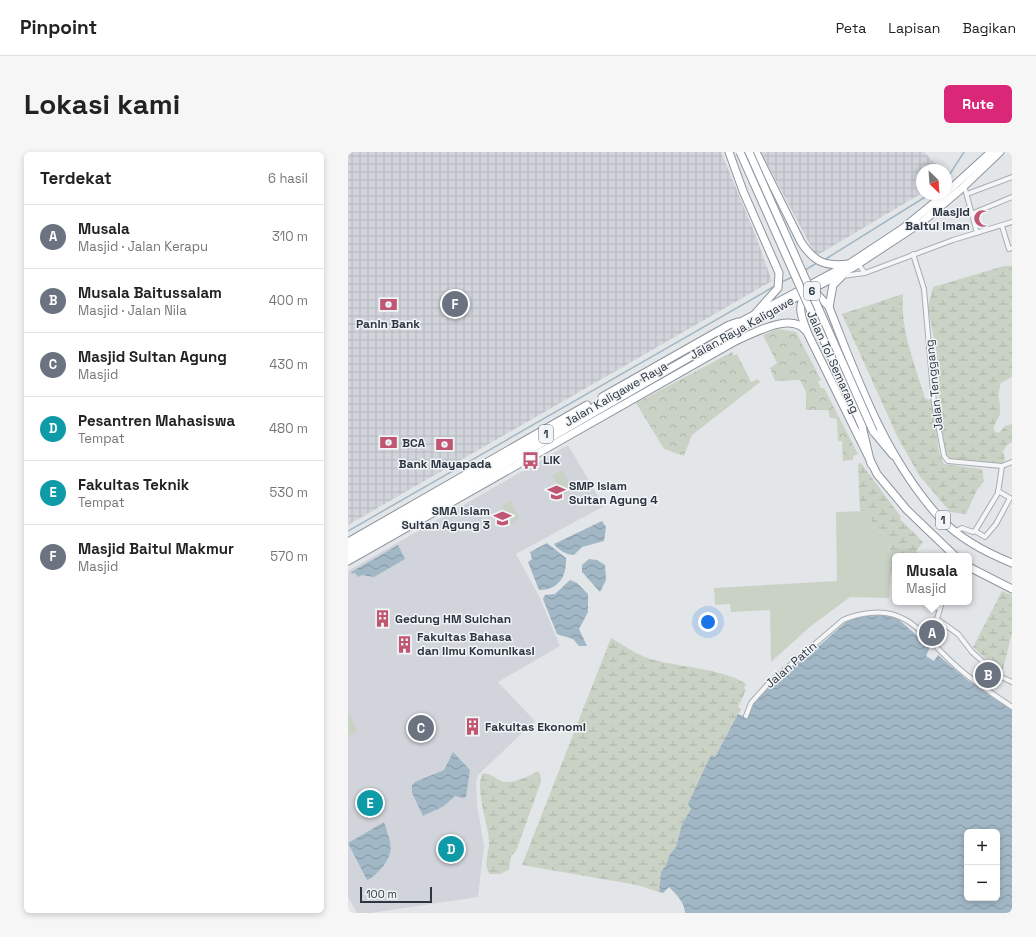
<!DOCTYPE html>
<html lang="id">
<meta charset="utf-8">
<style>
:root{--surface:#fff;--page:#f6f6f6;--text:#222;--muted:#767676;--line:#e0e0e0;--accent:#db2777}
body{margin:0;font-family:"Space Grotesk",sans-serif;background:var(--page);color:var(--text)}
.controls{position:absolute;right:12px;bottom:12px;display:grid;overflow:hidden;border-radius:6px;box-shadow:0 2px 6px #0003}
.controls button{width:36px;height:36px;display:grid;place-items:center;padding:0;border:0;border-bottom:1px solid var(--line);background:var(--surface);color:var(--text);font:20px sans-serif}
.compass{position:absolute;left:568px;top:12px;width:36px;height:36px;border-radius:50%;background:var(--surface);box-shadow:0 2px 6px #0003;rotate:155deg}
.scale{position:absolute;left:12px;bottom:10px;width:72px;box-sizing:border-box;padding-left:4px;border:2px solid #2c3540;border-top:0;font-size:11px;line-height:14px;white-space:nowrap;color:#2c3540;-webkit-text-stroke:3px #f2f5f7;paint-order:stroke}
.you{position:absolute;left:360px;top:470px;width:14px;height:14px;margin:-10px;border:3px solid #fff;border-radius:50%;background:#1a73e8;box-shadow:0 0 0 6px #1a73e833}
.badge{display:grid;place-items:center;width:26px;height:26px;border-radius:50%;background:var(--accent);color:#fff;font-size:13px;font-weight:700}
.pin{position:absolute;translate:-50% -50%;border:2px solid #fff;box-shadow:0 1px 4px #0006}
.popup{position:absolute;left:544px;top:401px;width:80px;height:52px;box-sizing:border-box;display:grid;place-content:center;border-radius:6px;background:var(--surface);filter:drop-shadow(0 1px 3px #0005);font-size:13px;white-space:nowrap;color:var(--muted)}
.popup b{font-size:15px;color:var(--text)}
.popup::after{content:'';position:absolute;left:50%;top:100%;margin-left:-8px;border:8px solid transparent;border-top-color:var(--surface)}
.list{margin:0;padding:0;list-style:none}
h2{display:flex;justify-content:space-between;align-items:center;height:52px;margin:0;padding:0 16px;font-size:17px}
h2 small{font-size:13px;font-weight:400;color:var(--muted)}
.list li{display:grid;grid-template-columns:26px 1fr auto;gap:12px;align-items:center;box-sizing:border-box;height:64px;padding:0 16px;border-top:1px solid var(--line)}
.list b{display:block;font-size:15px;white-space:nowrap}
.list p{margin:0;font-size:13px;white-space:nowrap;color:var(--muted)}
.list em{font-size:13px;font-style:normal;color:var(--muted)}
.map{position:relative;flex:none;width:664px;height:761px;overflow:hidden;border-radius:6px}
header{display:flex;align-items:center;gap:24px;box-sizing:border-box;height:56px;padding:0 20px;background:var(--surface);border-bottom:1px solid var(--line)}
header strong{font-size:19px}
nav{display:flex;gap:22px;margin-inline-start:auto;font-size:14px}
.intro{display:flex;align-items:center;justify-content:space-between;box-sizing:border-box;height:96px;padding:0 24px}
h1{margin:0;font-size:28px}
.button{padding:10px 18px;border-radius:6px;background:var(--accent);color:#fff;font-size:14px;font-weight:700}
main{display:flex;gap:24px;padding:0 24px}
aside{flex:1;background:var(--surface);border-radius:6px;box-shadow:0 2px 6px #0003}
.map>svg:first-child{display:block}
</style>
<header>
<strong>Pinpoint</strong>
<nav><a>Peta</a><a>Lapisan</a><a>Bagikan</a></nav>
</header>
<div class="intro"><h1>Lokasi kami</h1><a class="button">Rute</a></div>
<main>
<aside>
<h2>Terdekat<small>6 hasil</small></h2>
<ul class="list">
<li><span class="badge" style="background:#6b7280">A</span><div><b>Musala</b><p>Masjid · Jalan Kerapu</p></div><em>310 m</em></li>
<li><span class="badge" style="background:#6b7280">B</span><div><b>Musala Baitussalam</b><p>Masjid · Jalan Nila</p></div><em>400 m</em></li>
<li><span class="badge" style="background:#6b7280">C</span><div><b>Masjid Sultan Agung</b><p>Masjid</p></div><em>430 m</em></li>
<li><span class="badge" style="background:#0f9aa8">D</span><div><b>Pesantren Mahasiswa</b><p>Tempat</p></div><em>480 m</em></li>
<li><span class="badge" style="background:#0f9aa8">E</span><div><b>Fakultas Teknik</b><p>Tempat</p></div><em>530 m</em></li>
<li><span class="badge" style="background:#6b7280">F</span><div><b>Masjid Baitul Makmur</b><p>Masjid</p></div><em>570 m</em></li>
</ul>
</aside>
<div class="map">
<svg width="664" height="761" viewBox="0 0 664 761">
<defs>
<pattern id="industrial-grid" width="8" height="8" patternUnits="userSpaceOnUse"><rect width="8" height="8" fill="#d1d5db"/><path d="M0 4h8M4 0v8" fill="none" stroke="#b4b7bd"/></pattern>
<pattern id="wetland-marsh" width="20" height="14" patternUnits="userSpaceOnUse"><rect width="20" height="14" fill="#c9d2c5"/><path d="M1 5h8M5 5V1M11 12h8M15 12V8" fill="none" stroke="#adb5aa"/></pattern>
<pattern id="park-crowns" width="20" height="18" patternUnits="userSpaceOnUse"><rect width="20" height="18" fill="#c9d2c5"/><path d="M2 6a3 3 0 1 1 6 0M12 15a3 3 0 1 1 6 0" fill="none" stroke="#adb5aa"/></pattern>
<pattern id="water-waves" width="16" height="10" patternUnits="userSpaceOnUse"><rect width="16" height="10" fill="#a2b7c5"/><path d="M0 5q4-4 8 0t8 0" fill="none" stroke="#8496a1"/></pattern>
</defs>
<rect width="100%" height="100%" fill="#e3e6e9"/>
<path fill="#d1d5db" d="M220,293L256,354L168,402L192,446L212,494L150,530L187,569L130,623L128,630L129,652L136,694L130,745L23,761H9L0,745V419Z"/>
<g fill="url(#industrial-grid)">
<path d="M0,0H373L407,82L424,129L0,373Z"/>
<path d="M413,0H576L594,18H574V40L569,44L468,104Z"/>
</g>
<g fill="url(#wetland-marsh)">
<path d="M656,114H664V225L653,231C648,246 653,248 652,261C651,268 645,271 646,279L651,281L657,274L664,272V290L659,293L655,299L657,309L650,315L599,308L592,274L589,202L580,155L585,135Z"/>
<path d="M555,142C552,178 567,212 577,246L584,249L591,300L596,312L634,317L636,329L629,338L618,362L602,360L571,323L550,286L494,162Z"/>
<path d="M513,311L553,365L552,367L575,390L568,399L573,404H547V420L543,421L541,386L527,376L519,359H512L510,312Z"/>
<path d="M654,439L664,443V481L655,517L651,519L625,495Z"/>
<path d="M263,486C277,494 293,506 310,509C331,514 382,519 398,532L396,536L398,538L390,555L393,557L367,605L363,603L343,657L334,672L328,695L322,702L318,713L313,720L311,740L289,733L174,713Z"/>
<path d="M189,620L192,621L193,630L168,699L163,704L161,718L152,722H142C134,714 142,699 141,689C140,671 127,639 134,622C143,619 150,630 157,630C167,631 180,624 189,620Z"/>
</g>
<g fill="url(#park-crowns)">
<path d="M430,177L448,180L473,228L470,230L473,236H476L510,302L505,304V308L495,309L494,289H490L489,267L482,266L480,258H458V240L452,228L427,229L422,216L429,211L415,183Z"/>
<path d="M384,200L386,204L389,202L403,230L410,227L412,230L344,283L336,304L316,297L288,251Z"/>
</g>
<g fill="#c9d2c5">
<path d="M214,318L225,337L215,343L204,324Z"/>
<path d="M163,349L172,366L163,372L153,354Z"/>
<path d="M519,359L527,376L541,386L543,420L541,446L502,445L463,474L423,510L422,458L383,460L382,452L367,453L366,436L489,429L488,360Z"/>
<path d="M0,560L10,579L0,584Z"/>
</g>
<g fill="url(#water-waves)" fill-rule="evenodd">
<path d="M254,369L258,375L256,389L234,395L226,403C219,403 210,398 206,392Z"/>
<path d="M199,391L218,406C219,425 210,438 191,438L180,410L184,407L182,400Z"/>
<path d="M50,393L57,407L26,425L14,423L10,425L7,421L4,422L3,420Z"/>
<path d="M241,407L249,408L257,413L258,428L252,440L234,420V413Z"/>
<path d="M222,428L229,431L240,442V460L231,477L239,494H231L225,487L209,482L195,447L197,443L207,442Z"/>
<path d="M537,463L549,466L582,495L578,504L586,509L590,503L618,527L664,558V761H337C337,751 328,742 321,735L315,741L311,740L313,720L318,713L322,702L328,695L334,672L343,657L340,652L363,603L367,605L390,562L398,565L409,546L423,531L462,502L499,469L517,464ZM619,680H649V746H619Z"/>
<path d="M105,600L122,618L118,645L116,646L107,644L96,654L75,664L64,641V633L67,630L96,618Z"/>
<path d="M36,670C43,692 48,700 32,718C27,722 25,726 19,728L0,691Z"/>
</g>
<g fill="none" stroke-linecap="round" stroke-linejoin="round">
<g stroke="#a2b7c5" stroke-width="1.5">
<path d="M598,28L616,0"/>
<path d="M476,108L582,42"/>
<path d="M457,118L469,111"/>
<path d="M434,130L444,125"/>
<path d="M0,379L427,134"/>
</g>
<defs>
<g id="minor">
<path d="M616,33L629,81"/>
<path d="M619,42L664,25"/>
<path d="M623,62L664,45"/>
<path d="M654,74L661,97L664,96"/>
<path d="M565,102L576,137L586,251L596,304L600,309L654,314"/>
<path d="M510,112L517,121L605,88L664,70"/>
<path d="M494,124L517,121"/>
<path d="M608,379L614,376L625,380L627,379L650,341L654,314L664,310"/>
<path d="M627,379L637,385L648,372L662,346L650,339"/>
<path d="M576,450L592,457"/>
<path d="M589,467L610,482L624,500L651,524L664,530"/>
<path d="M578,483L589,467L594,450"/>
<path d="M398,564L403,551L421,531L495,468C504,464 512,462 522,461C563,456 579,489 607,513C624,529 645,542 664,555"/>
</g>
<g id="trunk">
<path d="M598,41L643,0"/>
<path d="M460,139L470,143L481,155C510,229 538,307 592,366C611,386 639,401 664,411"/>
<path d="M459,141C447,154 455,168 460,182L529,322L559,358L607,404"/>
<path d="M481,155L485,133L494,124"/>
<path d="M387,173L501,112L554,77L597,42"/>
<path d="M387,189C405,182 443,159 458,179"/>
<path d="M254,245L381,173L390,170"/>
<path d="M0,390L239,253"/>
<path d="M0,396L262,246"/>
<path d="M0,403L413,164L504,116L574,70L612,38L652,0"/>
<path d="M0,409L391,187"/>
<path d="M621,415L664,437"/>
</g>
<g id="motorway">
<path d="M381,0L395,39L431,121L430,136L407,162"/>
<path d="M408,0L453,90C466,110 477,115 501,112"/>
<path d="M514,274L523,312"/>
<path d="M525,279L545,303"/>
</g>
</defs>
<use href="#minor" stroke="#a8adb3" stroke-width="6"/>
<use href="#trunk" stroke="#8c959e" stroke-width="9"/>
<use href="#motorway" stroke="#8c959e" stroke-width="9"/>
<use href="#minor" stroke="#f5f6f8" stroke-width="4"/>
<use href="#trunk" stroke="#fff" stroke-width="7"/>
<use href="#motorway" stroke="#fff" stroke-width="7"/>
<defs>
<g id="motorway-bridge">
<path d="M392,0L514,274"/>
<path d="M401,0L525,279"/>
</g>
</defs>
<use href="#motorway-bridge" stroke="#8c959e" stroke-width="9" stroke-linecap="butt"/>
<use href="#motorway-bridge" stroke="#fff" stroke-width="7"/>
</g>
<defs>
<symbol id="mosque-bare" viewBox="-9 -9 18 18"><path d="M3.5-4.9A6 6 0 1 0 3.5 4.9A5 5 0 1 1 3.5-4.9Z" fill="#c05671" stroke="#f2f5f7" stroke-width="2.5" paint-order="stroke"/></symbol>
<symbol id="bank-bare" viewBox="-9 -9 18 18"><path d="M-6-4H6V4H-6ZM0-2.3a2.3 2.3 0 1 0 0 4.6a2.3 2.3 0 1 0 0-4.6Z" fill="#c05671" stroke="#f2f5f7" stroke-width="2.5" paint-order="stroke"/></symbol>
<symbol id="bus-bare" viewBox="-9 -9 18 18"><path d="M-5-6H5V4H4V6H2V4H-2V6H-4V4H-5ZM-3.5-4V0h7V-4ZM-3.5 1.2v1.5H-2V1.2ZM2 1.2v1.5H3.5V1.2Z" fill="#c05671" stroke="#f2f5f7" stroke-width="2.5" paint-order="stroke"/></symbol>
<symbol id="school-bare" viewBox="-9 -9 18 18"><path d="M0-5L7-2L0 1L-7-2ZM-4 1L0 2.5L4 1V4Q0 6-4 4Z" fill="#c05671" stroke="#f2f5f7" stroke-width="2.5" paint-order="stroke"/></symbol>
<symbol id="building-bare" viewBox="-9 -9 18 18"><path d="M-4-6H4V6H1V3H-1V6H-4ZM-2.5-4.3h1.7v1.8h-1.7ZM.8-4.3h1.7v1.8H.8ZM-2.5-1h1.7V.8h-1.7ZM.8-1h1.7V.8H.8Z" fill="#c05671" stroke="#f2f5f7" stroke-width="2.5" paint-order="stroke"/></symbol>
</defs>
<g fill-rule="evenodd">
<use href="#mosque-bare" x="622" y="54" width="25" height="25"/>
<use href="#bank-bare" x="28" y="140" width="25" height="25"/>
<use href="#bank-bare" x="28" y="278" width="25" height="25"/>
<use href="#bank-bare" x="84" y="280" width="25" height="25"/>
<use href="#bus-bare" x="170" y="296" width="25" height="25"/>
<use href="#school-bare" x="196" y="328" width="25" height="25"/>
<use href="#school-bare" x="142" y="354" width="25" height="25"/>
<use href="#building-bare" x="22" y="454" width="25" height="25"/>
<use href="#building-bare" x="44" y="480" width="25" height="25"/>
<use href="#building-bare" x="112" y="562" width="25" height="25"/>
</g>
<g text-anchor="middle" stroke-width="3" stroke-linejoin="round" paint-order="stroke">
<g fill="#f2f5f7" stroke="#676f77" stroke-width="1">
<rect x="456" y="130" width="16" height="18" rx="3"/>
<rect x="191" y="273" width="14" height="18" rx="3"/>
<rect x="588" y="359" width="14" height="18" rx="3"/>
</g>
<g font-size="11" font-weight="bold" fill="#2c3540">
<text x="464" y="143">6</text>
<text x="198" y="286">1</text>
<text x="595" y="372">1</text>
</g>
<g font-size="12" font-weight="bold" fill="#2c3540" stroke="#f2f5f7" text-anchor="start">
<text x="622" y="64" text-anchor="end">Masjid<tspan x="622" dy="14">Baitul Iman</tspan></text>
<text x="40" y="176" text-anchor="middle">Panin Bank</text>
<text x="54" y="295">BCA</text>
<text x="195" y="312">LIK</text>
<text x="97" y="316" text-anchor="middle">Bank Mayapada</text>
<text x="221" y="338">SMP Islam<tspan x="221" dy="14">Sultan Agung 4</tspan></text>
<text x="142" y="363" text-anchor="end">SMA Islam<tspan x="142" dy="14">Sultan Agung 3</tspan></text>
<text x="47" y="471">Gedung HM Sulchan</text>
<text x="69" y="489">Fakultas Bahasa<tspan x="69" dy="14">dan Ilmu Komunikasi</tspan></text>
<text x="137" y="579">Fakultas Ekonomi</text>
</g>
<g font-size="12" fill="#2c3540" stroke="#f2f5f7">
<text transform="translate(394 176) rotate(-29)" y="4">Jalan Raya Kaligawe</text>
<text transform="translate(485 210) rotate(66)" y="4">Jalan Tol Semarang</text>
<text transform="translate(586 233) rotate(-96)" y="4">Jalan Tenggang</text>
<text transform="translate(268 242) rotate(-30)" y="4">Jalan Kaligawe Raya</text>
<text transform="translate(443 513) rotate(-41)" y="4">Jalan Patin</text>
</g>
</g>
</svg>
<div class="controls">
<button>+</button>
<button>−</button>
</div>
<svg class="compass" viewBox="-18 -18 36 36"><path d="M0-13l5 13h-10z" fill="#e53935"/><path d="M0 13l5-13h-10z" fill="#767676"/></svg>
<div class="scale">100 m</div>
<div class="you"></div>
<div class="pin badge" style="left:584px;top:481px;background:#6b7280">A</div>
<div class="popup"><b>Musala</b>Masjid</div>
<div class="pin badge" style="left:640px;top:523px;background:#6b7280">B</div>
<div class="pin badge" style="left:73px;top:576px;background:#6b7280">C</div>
<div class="pin badge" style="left:103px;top:697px;background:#0f9aa8">D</div>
<div class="pin badge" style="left:22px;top:651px;background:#0f9aa8">E</div>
<div class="pin badge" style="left:107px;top:152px;background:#6b7280">F</div>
</div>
</main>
